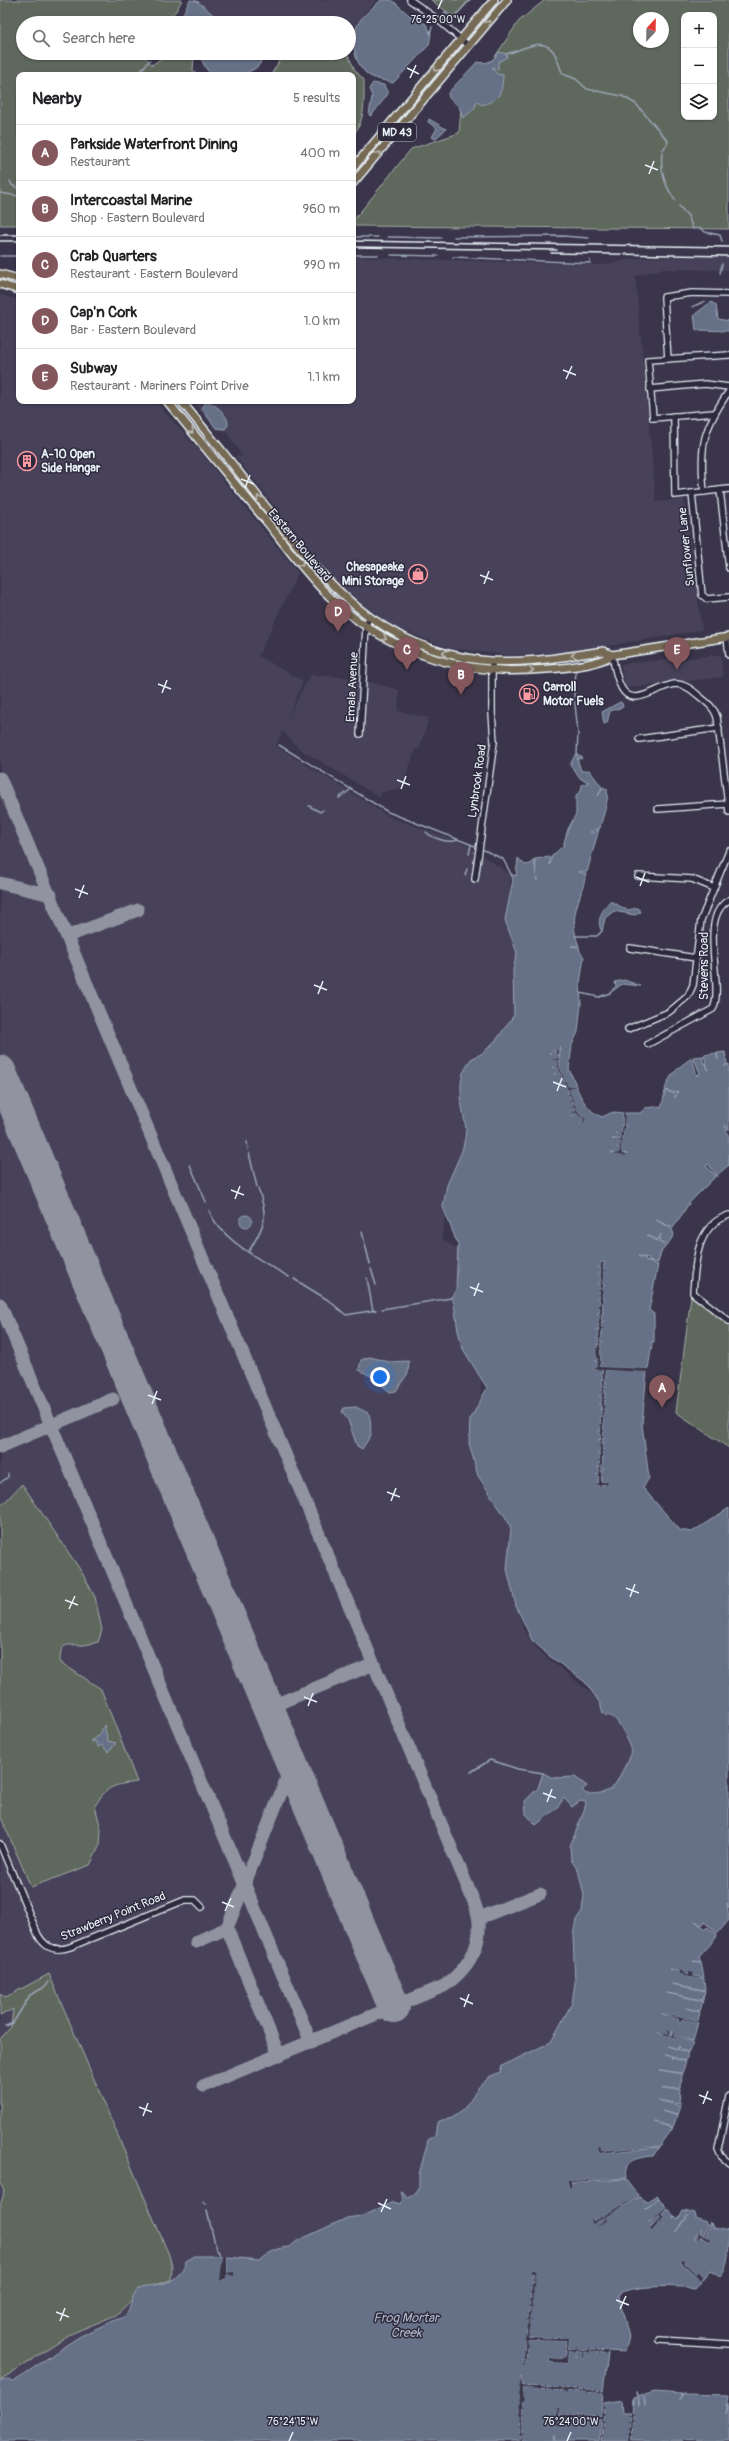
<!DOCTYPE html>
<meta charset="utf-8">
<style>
:root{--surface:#fff;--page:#f2f2f2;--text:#202124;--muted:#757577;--line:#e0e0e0;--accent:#84575d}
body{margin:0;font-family:Pangolin,sans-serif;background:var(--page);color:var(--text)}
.controls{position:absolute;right:12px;top:12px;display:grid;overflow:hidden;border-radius:8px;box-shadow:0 1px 3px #0004}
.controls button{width:36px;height:36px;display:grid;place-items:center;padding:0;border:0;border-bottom:1px solid var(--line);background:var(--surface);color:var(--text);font:20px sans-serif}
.compass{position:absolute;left:633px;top:12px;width:36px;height:36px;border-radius:50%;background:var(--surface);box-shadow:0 1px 3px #0004;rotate:22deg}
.you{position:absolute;left:380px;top:1377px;width:14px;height:14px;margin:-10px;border:3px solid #fff;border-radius:50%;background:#1a73e8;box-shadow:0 0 0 6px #1a73e833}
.badge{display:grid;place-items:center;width:26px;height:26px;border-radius:50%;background:var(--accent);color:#fff;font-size:13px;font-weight:700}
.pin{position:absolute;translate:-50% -33px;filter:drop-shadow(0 1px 2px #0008)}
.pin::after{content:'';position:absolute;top:21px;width:14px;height:12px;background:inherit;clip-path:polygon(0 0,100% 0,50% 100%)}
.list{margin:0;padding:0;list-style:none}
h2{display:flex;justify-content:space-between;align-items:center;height:52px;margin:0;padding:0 16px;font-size:17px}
h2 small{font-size:13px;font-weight:400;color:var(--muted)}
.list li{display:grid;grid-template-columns:26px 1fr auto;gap:12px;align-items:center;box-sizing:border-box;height:56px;padding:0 16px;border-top:1px solid var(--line)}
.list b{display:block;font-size:15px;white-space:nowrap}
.list p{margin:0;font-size:13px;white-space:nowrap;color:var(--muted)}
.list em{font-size:13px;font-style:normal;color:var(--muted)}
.icon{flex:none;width:22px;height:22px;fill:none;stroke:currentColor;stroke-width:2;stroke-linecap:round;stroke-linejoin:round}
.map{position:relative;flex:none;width:729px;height:2441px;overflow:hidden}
.search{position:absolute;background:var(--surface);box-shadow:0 1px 3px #0004;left:16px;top:16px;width:340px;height:44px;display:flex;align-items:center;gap:10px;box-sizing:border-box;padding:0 14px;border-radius:22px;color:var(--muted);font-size:15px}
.panel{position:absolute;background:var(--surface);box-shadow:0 1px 3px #0004;left:16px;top:72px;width:340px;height:332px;border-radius:8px}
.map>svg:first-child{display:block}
</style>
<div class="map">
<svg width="729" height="2441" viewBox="0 0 729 2441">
<rect width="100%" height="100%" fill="#3a354a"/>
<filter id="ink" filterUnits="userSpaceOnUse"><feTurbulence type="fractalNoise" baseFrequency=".025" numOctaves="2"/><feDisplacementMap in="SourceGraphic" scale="8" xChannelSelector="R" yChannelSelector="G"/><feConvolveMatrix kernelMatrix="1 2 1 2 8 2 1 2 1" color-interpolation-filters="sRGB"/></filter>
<g filter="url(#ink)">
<g fill="#47435a">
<path d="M194,0H377L363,14L351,32L349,31V23H326L318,20L313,23H221Z"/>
<path d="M257,53H276L267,61Z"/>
<path d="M729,256V270L661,269L635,276L656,502L684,499L702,630L583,650L549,654L506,655L449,648L392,626L348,593L322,566L235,456H242L226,431L216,430L199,409L195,401H353V257L602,265L638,258Z"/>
<path d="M0,295L19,300V401H155L197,448L298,573L258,656L303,681L286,723L310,675L355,678L399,690L398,711L429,718L419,750L416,749L401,788L380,793L381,798L300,749L282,731L276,746L390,817L467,845L511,875L508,927L520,937L514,1021L460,1091L461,1110L467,1139L446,1208L442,1239L458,1250L462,1345L481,1378V1392L474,1421L471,1446L478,1478L489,1495L511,1523L515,1600L523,1629L540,1652L586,1689L621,1723L634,1749L632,1765L575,1863L586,1895L577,1992L555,2043L473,2099L456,2116L414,2197L400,2207L266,2263L241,2260L175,2285L124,2322L15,2383L0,2387Z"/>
<path d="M721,655L723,677L625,688L621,664Z"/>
</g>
<g fill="#5e685c" stroke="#a3acaa" fill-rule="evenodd">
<path d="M0,0H182L176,11L163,23H23V53H148L145,57L152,65C164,56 180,48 194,57L193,70L197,75H19V225H0Z"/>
<path d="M431,0H469L454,17Z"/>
<path d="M545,0H729V229L353,226V221L411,149L459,133L462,98L490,64L519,21ZM684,15H714V117H684ZM639,18H663V42H639Z"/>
<path d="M284,53H347L355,70L364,80C364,99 366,120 353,135V75H271Z"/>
<path d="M691,1296L729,1325V1448L676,1412Z"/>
<path d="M22,1484L81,1571L95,1597L102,1630L98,1642C93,1643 87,1645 82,1645C66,1645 60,1642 60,1662L101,1689L137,1782C114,1785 107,1785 95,1806L101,1829L100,1845L90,1865L31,1887L0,1815V1507Z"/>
<path d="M49,1974L169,2255L172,2267L171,2280L144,2288L116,2315L75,2332L0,2380V2205L5,2191L0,2180V2039L11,2027L13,2009L0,2016V1993L6,1997Z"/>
</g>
<g fill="#667188" stroke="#9aa4b5" fill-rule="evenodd">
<path d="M190,0L197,1L223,23H175L183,14Z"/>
<path d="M381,0H392L409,15L426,24L431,34L429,45L393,83C384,80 371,79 365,72C352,59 350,34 361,19C367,12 375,6 381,0Z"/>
<path d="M499,52L506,54L507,57L498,62V70L493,67L492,68L497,74L503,75C502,94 500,99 482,105L477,102L474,109L463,118L459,106L449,98L448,93L477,62C488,64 492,62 499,52Z"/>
<path d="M198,53H257L261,62C256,74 223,80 212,74C204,70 203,60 198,53Z"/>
<path d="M373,83L384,85L388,94L371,116L369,115L372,96L369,89Z"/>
<path d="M429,119L446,129L435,139L432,137L437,128L428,122Z"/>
<path d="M711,302L716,305L718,319L729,321V331L696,330L694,315Z"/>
<path d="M206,402C215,403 229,416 228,425L225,429L216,428L202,409Z"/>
<path d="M620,702L622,703L623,707L610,711L607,723L604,724L602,712Z"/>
<path d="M575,755L582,757L581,759L577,758L581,771L589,770L602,787L598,796L603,787L607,789C609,803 603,814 600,828L590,832L593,833L599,829L587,872H579L586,874C581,901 567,917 579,946H571L579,947L580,952L584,957L580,983L581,1004L578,1032L572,1045L569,1069L576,1085L568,1088L559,1066L560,1046L559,1053H553V1050L552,1053H549L559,1054L558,1066L552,1067H558L560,1071L554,1074L560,1072L576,1110L572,1116L577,1112L584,1120L580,1125L586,1120L577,1110L569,1089L576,1086C581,1099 589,1112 602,1117L613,1112L623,1113V1126H620L622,1127V1133H615L622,1134L621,1140L612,1139L621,1141L620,1146L617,1147H620L619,1154L611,1153L627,1154H620L621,1148L623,1149L621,1147L624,1127L627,1126H624V1113H640L645,1108L662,1106L665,1091L675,1094V1098L678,1091L675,1093L665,1090C668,1076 680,1065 692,1058L697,1076L700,1073L693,1057L703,1056V1063H706L708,1070L704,1055L716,1053L718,1060L717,1053L725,1052L727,1064L724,1066L729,1064V1130L725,1125L729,1138V1165L717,1175L718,1177L708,1164L706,1166L716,1176L690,1202L673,1228L656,1220L672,1229L674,1235L667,1245L659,1241L661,1234L658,1240L647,1235L666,1246L661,1252L658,1263L648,1261L649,1258L638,1256L646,1259V1261L658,1265L649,1310L654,1314V1342H651L652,1344L648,1369L599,1367L600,1362H602L600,1361V1356L602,1355H600V1349H602L600,1348V1342H603H600L601,1336L603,1335H601V1328H603H601V1321H604L601,1320V1314L604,1313H602V1307H604L602,1306V1300L605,1299H602V1292H605H602L603,1285H605L602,1284L603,1278H605L603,1277V1264L606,1263H599H601V1266L598,1267H601V1274H598L601,1275V1282L598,1283H601L600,1290L598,1291H601L600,1298H597H600V1306H598H600V1313H597L600,1314L599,1321H597L599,1322V1329L596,1330H599V1337L596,1338H599V1345H596L598,1346L596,1353L598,1360L595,1361H598L597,1367L593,1369L603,1370V1373H600L603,1374V1380H600H603L602,1395L599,1396H602V1402L599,1403H602V1410H599L602,1411L601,1417H599L601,1418V1432H598L601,1433V1440H598H601L600,1453L597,1454H600V1468H597L600,1469L599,1475H596L599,1476V1483H596L601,1487V1484H607V1486V1482H601V1476H603L601,1475V1470L604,1469H601L602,1463L604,1462H602V1457H604L602,1456V1450H604H602V1444L605,1443H602V1438H605L603,1437V1431H605H603V1425H605L603,1424V1412H606H603L604,1406H606H604V1400H606L604,1399V1394H607L604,1393V1388L607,1387H604L605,1382H607L604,1381L605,1376H607L605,1375V1370L647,1371L642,1424L649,1478L643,1488L680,1530L692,1532L729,1508V1908L727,1903L729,1920L718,1933L704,1922L701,1925L695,1921L705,1929L707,1927L717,1934L716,1938L699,1957L701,1962L693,1961L701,1962L704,1978L693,1976V1973L686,1975L682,1971L670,1969L679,1971L685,1976L704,1979L705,1990L672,1984L705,1991L703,2000L667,1993L703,2001L700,2011L686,2008L700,2012L698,2021L662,2014L679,2019V2022H681L682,2019L698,2022L693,2041L673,2036V2031L672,2036L669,2035L668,2031V2035L658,2033L693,2042L689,2052L681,2050L679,2046L678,2049L668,2046L688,2053L686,2061L665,2055L672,2057L671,2060L673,2058L686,2062L682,2073L660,2070L682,2074L681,2088L662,2089H681L680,2104L658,2100L680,2106L677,2115L662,2111L677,2116L673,2127L654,2122L673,2128L660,2146L601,2151L598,2147L599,2153L659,2147L653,2156C637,2158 623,2159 626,2178L569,2181V2187L571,2182L626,2179L639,2196L601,2217L599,2216L600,2218L594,2221L593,2219V2223L640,2197L646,2202L657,2195L659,2197L645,2209L659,2198L666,2207L649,2222L659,2215L662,2217L650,2227L659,2221L665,2226L660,2220L664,2217L661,2214L667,2208L674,2216L673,2219L675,2217L678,2220L683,2211L689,2212L676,2233L691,2212L695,2213L696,2218L706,2222V2224L708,2225L710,2222L703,2236L700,2234L701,2230L700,2229L693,2239L700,2230L696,2241L699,2236L710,2241V2239L705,2236L711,2223L713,2228L729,2231C729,2245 729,2269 720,2277L710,2271L695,2289C691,2289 687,2287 683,2287C663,2286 640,2286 621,2292L619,2297L629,2337L625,2352L568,2349L569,2339L558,2338V2335V2338L527,2337L534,2269L523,2365L526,2358L527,2339L567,2340L566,2356L561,2359L550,2358V2362L567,2363L568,2350H575V2358L576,2350L582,2351L583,2359V2351L608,2353L603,2391L522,2386L521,2377V2441H0V2382L2,2379L13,2381C36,2368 57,2350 79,2337C90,2331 102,2326 113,2321C116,2319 121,2319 124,2317C132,2310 131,2289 142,2287C160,2283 178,2286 186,2261L195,2256H223L222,2280H226L227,2274H233L227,2273V2257L260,2260C267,2253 280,2247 290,2247L297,2241L347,2218L362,2216L393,2202L401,2204L403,2200L401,2191L408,2198L413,2196L419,2188V2175L428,2140L435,2136L437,2123C442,2118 446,2121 452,2118C464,2111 471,2100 478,2088C481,2083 486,2083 488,2077L500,2072L502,2066L551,2042L572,2003L575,1983L573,1935L576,1920L582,1911L584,1895L578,1870L571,1860L570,1846C571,1844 587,1805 586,1802L580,1801L572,1807L564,1798L557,1808L536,1825L526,1814L525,1801L538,1788L543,1773L553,1778L575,1777L587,1786L582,1790L586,1794C615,1794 614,1786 626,1764C632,1753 634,1752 627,1739C624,1733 618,1719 611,1716C607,1715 606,1717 603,1713L600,1703L585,1682L548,1655L532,1640L516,1606L507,1569L511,1529L508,1521L478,1476L469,1443L470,1420L487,1388L463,1349L458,1331L454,1303L451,1297L456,1290L458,1245L443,1207L447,1185L462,1151L465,1138L466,1129L461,1102V1083L463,1073L471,1059L483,1053L497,1039L514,1015L513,970L517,953L505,920L513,880L511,874L516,876L518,858L525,865L531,864L534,859L537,881L535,859L550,857V865L552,856L563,846L568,829L576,814V795L581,791L582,785L589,782L581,779L570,765ZM683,2259L684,2263L696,2274L698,2272L703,2276L700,2279L681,2263Z"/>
<path d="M610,901L627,910L638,908L641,912L635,915L614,911L605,918L602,931C595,922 603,908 610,901Z"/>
<path d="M624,980L641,986L622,984L610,993L616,986L615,982Z"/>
<circle cx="246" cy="1221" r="6"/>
<path d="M370,1357L389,1362L409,1361L408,1373L396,1391L390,1392L371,1376L359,1370L361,1360Z"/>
<path d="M356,1407L368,1413C372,1419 370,1429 371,1435L362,1449L357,1446L348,1420L342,1412L344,1408Z"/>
<path d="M104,1725L108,1741L116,1743L108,1752L102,1745L98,1747L96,1742L90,1741L100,1735Z"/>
<path d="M522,2388L603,2393L601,2416L578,2415V2413L577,2415H560L559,2409L558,2425L560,2416L601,2418L599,2441H555L554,2435L553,2441H522Z"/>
<path d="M637,2391L639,2406V2395H643L645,2406V2395L655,2392L681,2394L680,2400L682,2394L729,2395L726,2414L729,2403V2441L631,2440L633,2398L634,2404V2397L638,2396Z"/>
<path d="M622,2400L623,2413H630V2428H627H629V2441H601L604,2403Z"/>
</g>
<g fill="#3a354a">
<path d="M559,1045V1066L568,1087L578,1085L569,1089L577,1110L586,1120L580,1126L584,1120L581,1116L579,1118L580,1116L577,1112L571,1115L576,1110L574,1106L568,1108L574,1105L572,1100L566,1102L572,1099L570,1095H567L570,1094L568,1089H565L567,1088L565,1083H562L565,1082L563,1077L560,1078L562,1077L561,1072L554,1074L560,1071L558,1067L552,1066H558V1060H550L558,1059L559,1054L549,1053H552L553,1050V1053H556L557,1050L559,1053Z"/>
<path d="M623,1111L625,1115L624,1126L627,1127H624L623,1130L626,1131H623V1136H625H622V1141L624,1142H622L621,1147L624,1149L621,1148V1153L627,1156L611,1154L619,1153L620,1147L617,1146H620L621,1141L612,1140H621V1134L613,1132L622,1133V1127L620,1126H623Z"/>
<path d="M598,1263H606L603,1264V1270L606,1271H603V1277H605L603,1278L602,1284L605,1285H603L602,1291L605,1292L602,1293V1299H605L602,1300V1306L604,1307H602V1313H604L601,1314V1320L604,1321H601V1327L604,1329H601V1335H603L601,1336L600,1342L603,1343H600V1348H603L600,1349V1355H602L600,1356V1361L602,1362H600L599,1367L650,1369L649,1372L605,1370V1375L607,1376H605L604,1381L607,1382H605L604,1387H607L604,1388V1393L607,1394H604V1399L607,1400H604V1405L606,1406L604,1407L603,1411L606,1412L603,1413V1418L606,1419H603V1424L606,1425H603V1430L605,1431L603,1432V1437H605L602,1438V1443H605L602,1444V1450H605L602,1451V1456H604L602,1457V1462H604L602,1463L601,1469H604L601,1470V1475L604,1476H601V1482H608L607,1487L606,1484H601V1487L596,1483H599V1476L596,1475H599L600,1469H597L600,1468V1461L597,1460H600V1454H597L600,1453V1447H597L600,1446L601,1441L598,1440H601V1433L598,1432H601V1426L598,1425H601V1418H598L601,1417L602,1411L599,1410H602V1403H599L602,1402V1396H599L602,1395L603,1388L600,1387H603V1381L599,1380H603V1374L600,1373H603V1370L593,1369L597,1367L598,1361L595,1360H598L596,1353L598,1346H596L599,1345V1338H596L599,1337V1330H596L599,1329V1322L596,1321H599L600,1314H597L600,1313V1307L597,1306L600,1305V1299L597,1298H600V1291H597L600,1290L601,1283H598L601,1282V1275H598L601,1274V1267L598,1266H601V1264Z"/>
<path d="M670,1968L682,1971L686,1975L689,1976V1972L694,1973L693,1976L704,1979L684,1976L683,1974H679V1971Z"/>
<path d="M662,2014L698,2021V2022L682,2019L681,2022H679V2019Z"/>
<path d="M665,2030L670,2031L669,2035L672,2036L675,2031L674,2036L693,2042L658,2033L668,2034V2031Z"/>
<path d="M600,2146L601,2151L660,2146L599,2153L598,2147Z"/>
<path d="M626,2178L571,2182V2187H569L568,2181Z"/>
<path d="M639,2196L611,2214V2216L610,2214L605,2217L607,2221L596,2226L605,2220L604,2217L593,2224L591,2220L592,2219L594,2221L600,2218L599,2215L601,2217Z"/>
<path d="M666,2207L661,2214L664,2217L660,2220L665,2226L659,2221L652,2231L650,2228L661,2217L659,2215L649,2222Z"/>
<path d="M710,2222L705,2236L711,2239L710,2241L700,2236L696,2241L700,2230L693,2239L700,2229V2234L704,2236Z"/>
<path d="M223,2256L227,2257V2273L234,2272V2276L227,2274L226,2280H220Z"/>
<path d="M683,2259L685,2261L684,2263L696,2274L698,2271L703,2276L701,2280L681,2262Z"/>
<path d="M534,2269L537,2273H535L534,2279L537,2280H534V2285L536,2286H534L533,2292L535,2293H533L532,2299L534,2300H532L531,2306L534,2307H531L530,2312L533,2313H530V2319L532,2320H529V2326L531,2327H529L528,2333L530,2334H528V2337L550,2338L551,2335V2338H557L558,2335L559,2338H565V2336V2338H569L568,2349H576L577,2346V2349L583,2350V2347L584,2350H589L590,2348V2350L595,2351V2348L596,2350L600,2351L601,2349V2351H608L605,2355V2353L600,2352V2355L599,2352H595V2354L594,2352L590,2351V2354L589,2352L584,2351L582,2359V2351L576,2350L574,2358L575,2351L568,2350L567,2363L550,2362V2358L561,2359L566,2356L567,2348H564L567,2347V2340L528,2339L527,2344H529L527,2345L526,2351H528L526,2352L525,2357L527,2358L525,2359L524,2365L527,2366L521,2365H523L524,2358L522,2357H524V2351L522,2350H525V2344H523H525L526,2338L524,2337L527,2334L524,2333H527V2327H525L527,2326L528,2321L526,2320H528L529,2314L527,2313H529L530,2307L527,2306H530V2300L528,2299H531V2293L529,2292H531L532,2286L530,2285H532L533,2280L531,2279H533L534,2273L531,2272Z"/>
<path d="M521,2377L522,2386L525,2387V2384L526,2387H531L532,2385V2387H538L539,2385V2387L545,2388L546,2385V2388H552L553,2386V2388H559L560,2386V2388L564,2389V2386L565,2389H570L571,2387V2389L577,2390L578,2387V2390H583L584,2388V2390H590V2388V2390L595,2391V2388L596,2391H600V2389L603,2393H600V2395L599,2393L594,2392L593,2394V2392H587L586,2394V2392L581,2391L580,2394V2391H574L573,2393V2391H568L567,2393L564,2390L563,2393V2390H560V2392L559,2390H553V2392L552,2390L546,2389V2392L545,2389H539L538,2391V2389L522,2388V2393H524L522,2394L524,2401H522V2406L524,2407H522V2413L524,2414H522V2420H524L522,2421V2427H524L522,2428V2433L525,2434L522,2435V2441H518L521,2440V2435L518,2434H521V2428L518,2427H521V2421L518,2420H521L520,2415L518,2414L520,2413V2407H518L520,2406V2401L518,2400H520V2394L518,2393H520V2387H518L520,2386Z"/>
<path d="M604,2403V2408H606L603,2409V2414L606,2415L603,2416L602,2421L605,2423H602V2428L604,2429H601V2435L604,2436H601V2441V2418H595V2421L594,2417H588V2421L587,2417H581V2420V2417H574V2420L573,2417H567V2420L566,2417L560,2416L559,2426L555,2422H558V2416L555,2415H558L559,2409L556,2408H560V2415H565L566,2412V2415H571L572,2413V2415H577L578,2413V2415L583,2416L584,2413V2416H595V2414L596,2416H601Z"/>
<path d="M630,2413L634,2415H631V2420L634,2421L631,2422V2427L634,2428H631V2434H634L631,2435V2440L634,2441L626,2440H629V2435L626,2434H629V2429L626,2428L630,2427V2423L626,2422L630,2421V2416H626L630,2415Z"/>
</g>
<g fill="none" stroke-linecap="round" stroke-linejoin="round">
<g stroke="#9aa4b5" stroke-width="1.5">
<path d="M444,13L445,12L450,17L457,14L470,0"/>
<path d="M430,33L432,27"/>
<path d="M506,54C520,51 542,36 553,51C558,58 559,67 563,74L576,79L587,89L622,96L636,104L668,141C668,146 663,147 662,152C660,169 664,185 675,200"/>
<path d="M137,75L150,60"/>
<path d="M10,181L12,185L19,189"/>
<path d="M0,193L19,196"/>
<path d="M679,206L688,216L693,229L701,228L705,232L720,235L722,241"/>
<path d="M353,237H378"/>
<path d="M388,237L441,238"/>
<path d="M454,237L563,236L589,238"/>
<path d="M353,255H378"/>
<path d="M391,255L438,256"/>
<path d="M0,256H19"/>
<path d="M453,257L590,263V260"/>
<path d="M720,273L722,264"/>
<path d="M692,307L705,301"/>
<path d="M576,671L574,695L578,732L577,755"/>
<path d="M279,745L388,812L475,846"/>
<path d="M339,798L350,790"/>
<path d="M309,806L320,812L323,810"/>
<path d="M426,832C432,838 449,844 457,840"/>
<path d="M484,850L503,859L511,874"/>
<path d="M469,854L471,845"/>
<path d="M465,875L467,869"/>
<path d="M575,936H597L602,931"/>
<path d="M580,993L599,997L610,993"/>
<path d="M247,1142L248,1149"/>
<path d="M249,1153L257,1187"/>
<path d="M190,1165L206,1202"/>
<path d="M209,1210C219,1239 264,1262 289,1277"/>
<path d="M362,1232L370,1264"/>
<path d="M249,1251C265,1225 269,1217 258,1189"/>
<path d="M371,1269L376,1285"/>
<path d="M367,1278L373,1311"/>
<path d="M294,1279L328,1300L346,1315L376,1310"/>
<path d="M382,1309L451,1298"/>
<path d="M0,1483L8,1477V1474"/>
<path d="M471,1772L490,1760L518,1769L543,1773"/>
<path d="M6,2026L13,2023L30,1995L43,1988L49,1982"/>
<path d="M203,2202L206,2204"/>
<path d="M207,2211L216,2248L221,2256"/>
</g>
<g stroke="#9193a1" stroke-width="13">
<path d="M0,778L474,1902C488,1937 472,1966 444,1986L203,2086"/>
<path d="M0,883L51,895"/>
<path d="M68,936L138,910"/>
<path d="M0,1304L311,2042"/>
<path d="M0,1447L113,1399"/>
<path d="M284,1701L374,1664"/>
<path d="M479,1918L540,1894"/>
<path d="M196,1942L227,1928"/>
<path d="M279,2055L227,1928L292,1765"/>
</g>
<path stroke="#9193a1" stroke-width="32" d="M0,1071L394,2007"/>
<defs>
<g id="minor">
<path d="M410,0L437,19L469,46"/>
<path d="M668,359L664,297L692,293L729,294"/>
<path d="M650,389L705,384L729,387"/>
<path d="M714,413L653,418L648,360L729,355"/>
<path d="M674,416L675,495L729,489"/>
<path d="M720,490L729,568"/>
<path d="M704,492C699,446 703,429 729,391"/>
<path d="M692,493L702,595L707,599L729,597"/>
<path d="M727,637L729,655"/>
<path d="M612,655C614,665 616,676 620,685C631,712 659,685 675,684C685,684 692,690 699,696C706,702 714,707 717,717L729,812"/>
<path d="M360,734L366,626L369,617"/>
<path d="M639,739L719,728"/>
<path d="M658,809L728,804"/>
<path d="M638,876L692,879L714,888"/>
<path d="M475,879L494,742L492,713V661"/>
<path d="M630,948L696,958"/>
<path d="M628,1029L669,1012L688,996L693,985L701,920L729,851"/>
<path d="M648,1044L713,1009C725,986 697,917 729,900"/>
<path d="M729,1215C696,1225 695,1264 693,1293L729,1321"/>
<path d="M0,1844L38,1935C45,1948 56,1952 70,1947L185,1900H195L202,1907"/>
<path d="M729,2096L718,2149L721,2156L729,2163"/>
<path d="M659,2340L729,2344"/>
</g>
<g id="major">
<path d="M353,168L494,0"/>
<path d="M353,183L507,0"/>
<path d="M0,274L19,279"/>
<path d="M0,284L19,290"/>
<path d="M167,401C200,441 233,482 267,522C287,547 306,574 329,596C383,649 455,674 530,670C552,669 594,667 612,655L729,637"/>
<path d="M181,401C210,436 238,471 266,507C326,583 377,647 480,660C521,665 563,657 603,651L612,655"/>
</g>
</defs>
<use href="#minor" stroke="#e8f1f8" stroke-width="8"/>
<use href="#major" stroke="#e8f1f8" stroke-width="10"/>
<use href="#minor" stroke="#2f2a3d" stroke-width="5.5"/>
<use href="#major" stroke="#766a55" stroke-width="7"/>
<g stroke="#e8f1f8" stroke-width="1.5">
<path d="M0,235H19"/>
<path d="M0,241H19"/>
<path d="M353,241L729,247"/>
<path d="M353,247L557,250"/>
<path d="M551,253L729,256"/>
</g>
</g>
<defs><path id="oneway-chevron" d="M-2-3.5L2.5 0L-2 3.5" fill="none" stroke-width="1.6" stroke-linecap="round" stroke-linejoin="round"/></defs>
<g stroke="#babbb7">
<use href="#oneway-chevron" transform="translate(488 23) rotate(-50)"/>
<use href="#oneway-chevron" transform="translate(436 69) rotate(130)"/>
<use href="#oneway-chevron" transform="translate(379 154) rotate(-49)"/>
<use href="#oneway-chevron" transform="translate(191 431) rotate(50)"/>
<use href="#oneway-chevron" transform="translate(259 498) rotate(-128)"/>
<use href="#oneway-chevron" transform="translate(301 564) rotate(51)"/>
<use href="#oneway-chevron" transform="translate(384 638) rotate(30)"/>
<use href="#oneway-chevron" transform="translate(445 653) rotate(-165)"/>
<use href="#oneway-chevron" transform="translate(574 655) rotate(172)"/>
<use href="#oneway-chevron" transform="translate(531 670) rotate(-3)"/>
</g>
</g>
<path fill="none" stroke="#e8f1f8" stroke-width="1.5" d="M438,9L442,0M407,68L419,74M410,78L416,65M645,165L658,170M649,174L654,161M563,370L576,375M566,379L572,366M241,479L254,484M245,488L250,475M480,575L493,580M484,584L489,571M158,684L171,689M162,693L167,680M397,780L410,785M401,789L406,776M636,877L649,882M640,886L645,873M75,889L88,894M79,898L84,885M314,985L327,990M318,994L323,981M553,1082L566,1087M557,1091L562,1078M231,1190L244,1195M235,1199L240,1186M470,1287L483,1292M474,1296L479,1283M148,1395L161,1400M152,1404L157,1391M387,1492L400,1497M391,1501L396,1488M626,1588L639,1593M630,1597L635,1584M65,1600L78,1605M69,1609L75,1596M304,1697L317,1702M308,1706L313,1693M543,1793L556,1798M547,1802L552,1789M222,1902L234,1907M225,1911L231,1898M460,1998L473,2004M464,2007L469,1994M699,2095L712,2100M703,2104L708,2091M139,2107L152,2112M143,2116L148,2103M378,2203L391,2209M381,2212L387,2199M616,2300L629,2305M620,2309L626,2296M56,2312L69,2317M60,2321L65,2308M289,2441L293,2432M567,2441L571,2432"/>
<defs>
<symbol id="building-ring" viewBox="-11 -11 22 22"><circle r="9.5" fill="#2f2a3d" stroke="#ff9aa2" stroke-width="1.5"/><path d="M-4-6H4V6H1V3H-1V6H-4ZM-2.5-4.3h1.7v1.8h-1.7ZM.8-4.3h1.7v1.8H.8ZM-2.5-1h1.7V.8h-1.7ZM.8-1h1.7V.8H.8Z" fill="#ff9aa2"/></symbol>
<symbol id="shop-ring" viewBox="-11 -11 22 22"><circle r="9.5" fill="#2f2a3d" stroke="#ff9aa2" stroke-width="1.5"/><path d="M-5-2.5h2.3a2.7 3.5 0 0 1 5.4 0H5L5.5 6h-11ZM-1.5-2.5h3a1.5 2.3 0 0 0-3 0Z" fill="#ff9aa2"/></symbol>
<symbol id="fuel-ring" viewBox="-11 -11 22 22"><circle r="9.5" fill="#2f2a3d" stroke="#ff9aa2" stroke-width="1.5"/><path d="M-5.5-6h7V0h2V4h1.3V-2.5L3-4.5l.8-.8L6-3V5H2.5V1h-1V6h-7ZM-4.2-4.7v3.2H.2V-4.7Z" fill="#ff9aa2"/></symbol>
</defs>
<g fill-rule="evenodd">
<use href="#building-ring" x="16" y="450" width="22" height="22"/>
<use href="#shop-ring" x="407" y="563" width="22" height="22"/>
<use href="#fuel-ring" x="518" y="683" width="22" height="22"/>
</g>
<g text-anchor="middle" stroke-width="3" stroke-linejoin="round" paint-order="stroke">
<rect fill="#2f2a3d" stroke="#b0b5c0" stroke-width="1" x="378" y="123" width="38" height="18" rx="3"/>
<g font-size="11" font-weight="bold" fill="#e8f1f8">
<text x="397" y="136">MD 43</text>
</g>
<g font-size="12" font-weight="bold" fill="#e8f1f8" stroke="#2f2a3d" text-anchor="start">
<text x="41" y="458">A-10 Open<tspan x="41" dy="14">Side Hangar</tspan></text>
<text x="404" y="571" text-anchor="end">Chesapeake<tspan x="404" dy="14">Mini Storage</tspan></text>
<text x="543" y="691">Carroll<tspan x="543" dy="14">Motor Fuels</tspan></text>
</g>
<g font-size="12" fill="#e8f1f8" stroke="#2f2a3d">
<text transform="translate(300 545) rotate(50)" y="4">Eastern Boulevard</text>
<text transform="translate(686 547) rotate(-96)" y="4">Sunflower Lane</text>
<text transform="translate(352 687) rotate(-87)" y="4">Emala Avenue</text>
<text transform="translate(477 781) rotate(-82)" y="4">Lynbrook Road</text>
<text transform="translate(704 966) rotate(-90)" y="4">Stevens Road</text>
<text transform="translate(113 1916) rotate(-22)" y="4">Strawberry Point Road</text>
</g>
<g font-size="13" font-style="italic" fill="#aeb7c6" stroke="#2f2a3d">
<text x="406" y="2322">Frog Mortar<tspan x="406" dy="15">Creek</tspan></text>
</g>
</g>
<g font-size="10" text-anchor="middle" fill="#e8f1f8" stroke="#2f2a3d" stroke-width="3" stroke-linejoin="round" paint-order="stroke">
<text x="438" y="23">76°25'00"W</text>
<text x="293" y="2425">76°24'15"W</text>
<text x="571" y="2425">76°24'00"W</text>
</g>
</svg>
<div class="controls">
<button>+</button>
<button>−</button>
<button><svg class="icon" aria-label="layers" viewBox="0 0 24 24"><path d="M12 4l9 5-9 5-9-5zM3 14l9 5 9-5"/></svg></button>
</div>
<svg class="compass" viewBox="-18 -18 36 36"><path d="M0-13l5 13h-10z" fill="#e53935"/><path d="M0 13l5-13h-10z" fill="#757577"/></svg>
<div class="you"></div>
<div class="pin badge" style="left:662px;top:1408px">A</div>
<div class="pin badge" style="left:461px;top:695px">B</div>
<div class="pin badge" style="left:407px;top:670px">C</div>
<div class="pin badge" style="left:338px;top:632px">D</div>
<div class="pin badge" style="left:677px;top:670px">E</div>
<div class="search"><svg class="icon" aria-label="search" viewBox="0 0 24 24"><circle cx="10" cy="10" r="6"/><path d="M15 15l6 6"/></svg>Search here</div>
<section class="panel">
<h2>Nearby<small>5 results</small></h2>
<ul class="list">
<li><span class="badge">A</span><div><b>Parkside Waterfront Dining</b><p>Restaurant</p></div><em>400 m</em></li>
<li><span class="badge">B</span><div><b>Intercoastal Marine</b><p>Shop · Eastern Boulevard</p></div><em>960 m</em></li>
<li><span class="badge">C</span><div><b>Crab Quarters</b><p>Restaurant · Eastern Boulevard</p></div><em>990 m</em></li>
<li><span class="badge">D</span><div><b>Cap'n Cork</b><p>Bar · Eastern Boulevard</p></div><em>1.0 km</em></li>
<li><span class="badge">E</span><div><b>Subway</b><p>Restaurant · Mariners Point Drive</p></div><em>1.1 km</em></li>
</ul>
</section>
</div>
